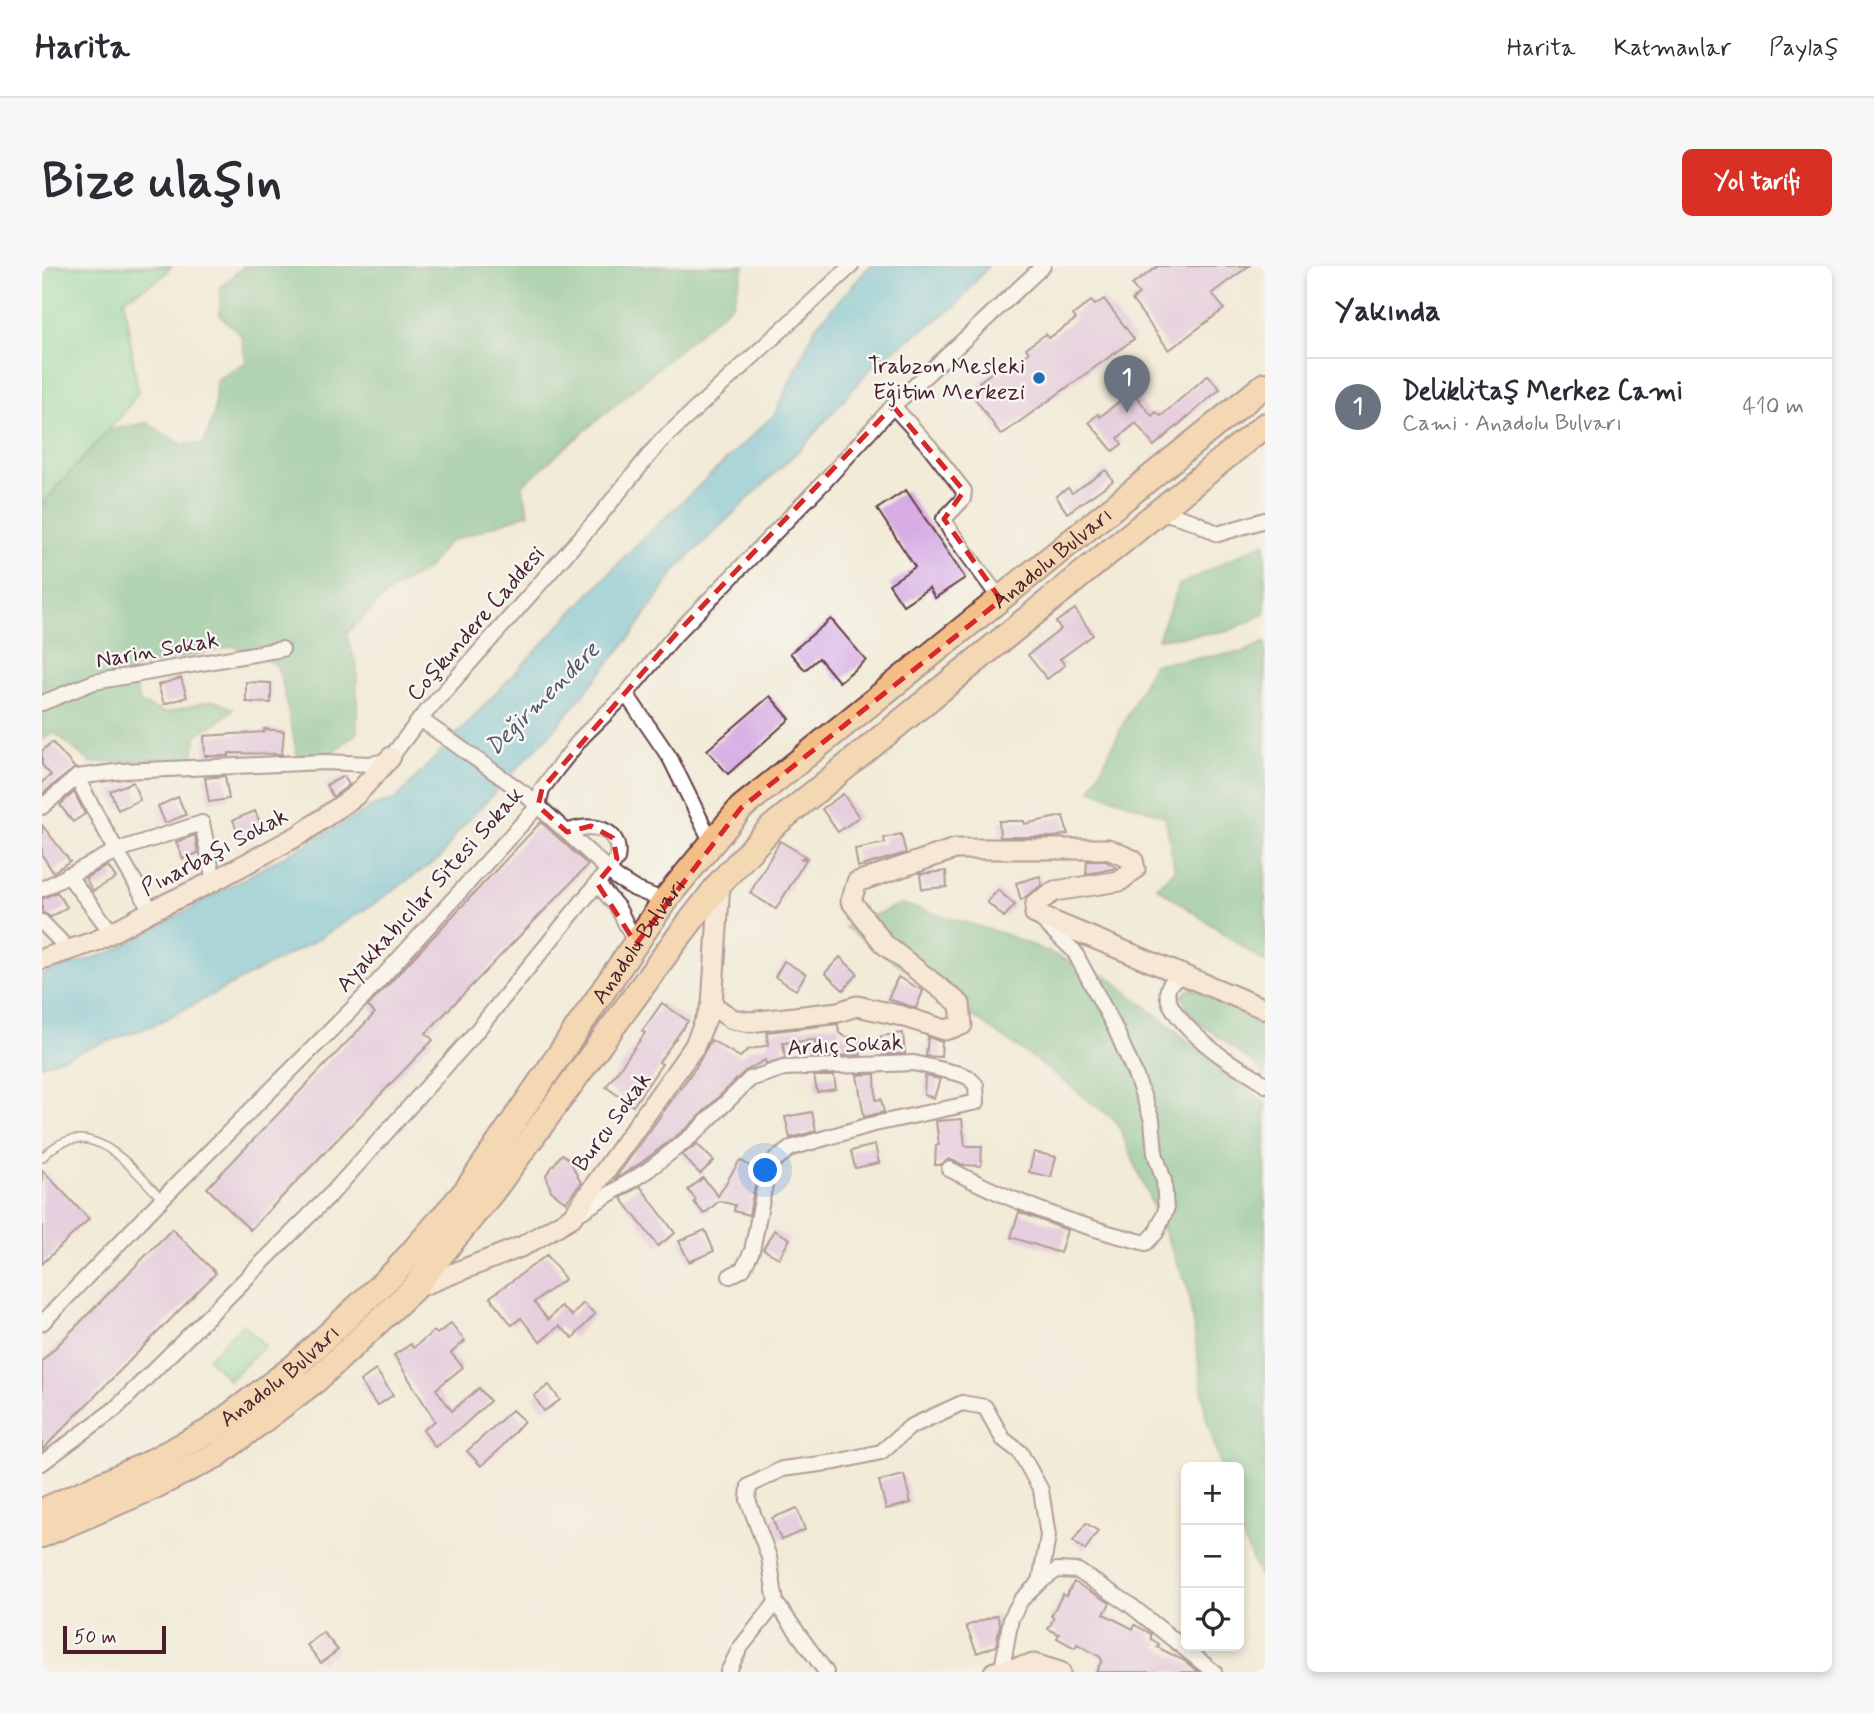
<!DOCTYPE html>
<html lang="tr">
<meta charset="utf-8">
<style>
:root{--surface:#fff;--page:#f7f7f7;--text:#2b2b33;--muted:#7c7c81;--line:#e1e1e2;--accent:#d93025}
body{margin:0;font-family:Mynerve,sans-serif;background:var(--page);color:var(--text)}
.controls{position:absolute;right:21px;bottom:21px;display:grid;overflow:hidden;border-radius:10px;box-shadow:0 4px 10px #0003}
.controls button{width:63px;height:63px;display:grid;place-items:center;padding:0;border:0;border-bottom:2px solid var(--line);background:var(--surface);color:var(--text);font:35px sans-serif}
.scale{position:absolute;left:21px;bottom:18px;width:103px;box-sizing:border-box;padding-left:7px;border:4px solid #4a1f2b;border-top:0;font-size:19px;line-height:24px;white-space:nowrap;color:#4a1f2b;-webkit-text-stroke:5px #f6f6f2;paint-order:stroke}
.you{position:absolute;left:724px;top:905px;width:24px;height:24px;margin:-18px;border:5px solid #fff;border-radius:50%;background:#1a73e8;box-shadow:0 0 0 10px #1a73e833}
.badge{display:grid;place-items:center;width:46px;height:46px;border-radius:50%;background:var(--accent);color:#fff;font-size:23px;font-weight:700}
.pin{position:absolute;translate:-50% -58px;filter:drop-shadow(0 2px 4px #0008)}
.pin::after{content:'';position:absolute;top:37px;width:24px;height:21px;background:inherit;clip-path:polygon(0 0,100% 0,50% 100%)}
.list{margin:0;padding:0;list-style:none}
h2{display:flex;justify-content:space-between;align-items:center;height:91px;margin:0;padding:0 28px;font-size:30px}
h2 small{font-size:23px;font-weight:400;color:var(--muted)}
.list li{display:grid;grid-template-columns:46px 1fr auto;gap:21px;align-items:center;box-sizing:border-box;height:98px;padding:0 28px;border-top:2px solid var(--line)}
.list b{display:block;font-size:26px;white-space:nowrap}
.list p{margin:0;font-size:23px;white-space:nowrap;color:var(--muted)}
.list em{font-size:23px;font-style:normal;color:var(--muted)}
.icon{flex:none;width:38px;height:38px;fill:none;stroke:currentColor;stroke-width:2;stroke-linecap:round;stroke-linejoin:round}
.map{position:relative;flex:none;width:1223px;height:1406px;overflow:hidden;border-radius:10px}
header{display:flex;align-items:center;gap:42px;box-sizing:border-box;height:98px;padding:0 35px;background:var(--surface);border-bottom:2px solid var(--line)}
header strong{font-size:33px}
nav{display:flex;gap:38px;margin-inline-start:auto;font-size:24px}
.intro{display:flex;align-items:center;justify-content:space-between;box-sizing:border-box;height:168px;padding:0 42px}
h1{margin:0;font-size:49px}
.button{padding:18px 32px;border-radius:10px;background:var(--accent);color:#fff;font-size:24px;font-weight:700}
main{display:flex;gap:42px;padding:0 42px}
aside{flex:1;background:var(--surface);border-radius:10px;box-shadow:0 4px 10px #0003}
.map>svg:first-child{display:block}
</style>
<header>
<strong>Harita</strong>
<nav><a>Harita</a><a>Katmanlar</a><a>Paylaş</a></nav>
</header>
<div class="intro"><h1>Bize ulaşın</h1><a class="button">Yol tarifi</a></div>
<main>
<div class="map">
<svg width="1223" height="1406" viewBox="0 0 1223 1406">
<rect width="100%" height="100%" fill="#f6f6f2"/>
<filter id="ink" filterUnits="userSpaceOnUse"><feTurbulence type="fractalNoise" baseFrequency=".0143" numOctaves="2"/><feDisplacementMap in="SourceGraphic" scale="14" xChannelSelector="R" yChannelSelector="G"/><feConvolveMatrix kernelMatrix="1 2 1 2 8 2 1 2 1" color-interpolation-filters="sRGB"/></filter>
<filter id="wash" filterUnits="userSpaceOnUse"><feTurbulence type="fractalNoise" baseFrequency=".00686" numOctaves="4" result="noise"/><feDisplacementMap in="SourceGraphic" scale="28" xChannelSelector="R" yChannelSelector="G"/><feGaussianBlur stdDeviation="1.57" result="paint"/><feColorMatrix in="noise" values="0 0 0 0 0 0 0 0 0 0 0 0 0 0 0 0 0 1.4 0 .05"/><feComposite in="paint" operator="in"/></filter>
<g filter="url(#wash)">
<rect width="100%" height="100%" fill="#f2ebd8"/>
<g fill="#79d49b" stroke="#627a63" stroke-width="2">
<path d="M0,0H129L120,11L82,33L96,126L84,144L0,238Z"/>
<path d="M201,1058L223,1080L187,1114L166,1092Z"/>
</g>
<g fill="#62b683" stroke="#566a57" stroke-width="2">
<path d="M202,0H702L691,37L480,219L487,247L406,276L384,304L348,325L304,368L315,401V467L281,494L255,488L240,416L234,398L191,380L88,403L98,437L123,447L171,434L191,443L174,458L155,468L151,491L49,497L12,466L0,474V238L66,164L105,157L139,178H162L172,148L174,114L204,96L199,69L178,49L179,21Z"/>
<path d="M1223,276V348L1186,365L1116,373L1137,319Z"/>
<path d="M1223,376V696L1115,621L1133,604L1123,550L1049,524L1111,398L1202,386Z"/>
<path d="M859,638L962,668L1068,712L1223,837V1323L1197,1263V1201H1179L1164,1150L1146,1022L1075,856L994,794L803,661Z"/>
<path d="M1149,722L1223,755V810L1214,799L1148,750L1140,729Z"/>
</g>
<path fill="#59bbd7" stroke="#526d81" stroke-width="2" d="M828,0H946L913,41L833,97L767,174L636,301L590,369L516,459L416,565L399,591L330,639L273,675L112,759L0,799V708L70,686L332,540L354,533L588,285L733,148L774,60Z"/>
<g id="blocks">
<g fill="#d7abe4">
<path d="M1116,0H1207L1170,27L1182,43L1127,84L1090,34L1097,28L1090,19Z"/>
<path d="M1062,33L1092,73L959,169L930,128L940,121L937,116L957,101L960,106L987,87L984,82L1004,68L1007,72L1034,53L1031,49L1049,35L1053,39Z"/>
<path d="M1166,109L1178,123L1112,180L1094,157L1076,172L1080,178L1071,185L1047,156L1056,148L1058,151L1090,125L1110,150L1114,146L1119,150Z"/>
<path d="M1064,204L1071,215L1025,247L1014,230L1026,222L1030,227Z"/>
<path d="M864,224L923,312L893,332L887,322L861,339L847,318L873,301L835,243Z"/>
<path d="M1033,343L1051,369L1018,393L1023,399L1005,413L986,389L1019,363L1014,356Z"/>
<path d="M789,353L824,394L797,416L777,392L763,404L748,387Z"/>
<path d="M139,412L145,431L122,438L116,419Z"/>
<path d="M204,416L229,417V437L204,436Z"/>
<path d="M728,430L748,453L686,508L665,484Z"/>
<path d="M222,463L242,465L240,488L187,487V490H163L162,470L222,466Z"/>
<path d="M10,476L33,502L0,528V516L9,509L0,499V485Z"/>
<path d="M183,510L187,533L167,536L163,512Z"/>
<path d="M302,510L307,519L291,531L284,519Z"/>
<path d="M91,516L98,534L76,544L68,525Z"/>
<path d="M32,526L43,548L31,556L18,539Z"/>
<path d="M801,528L817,551L796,566L780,543Z"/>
<path d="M136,531L144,549L123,557L116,540Z"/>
<path d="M213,545L221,564L198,573L191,554Z"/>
<path d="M1021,550L1026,568L1013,571H958L957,555H982V558Z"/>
<path d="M499,556L546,599L384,767L391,774L208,964L165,922L333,747L326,740Z"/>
<path d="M0,559L28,595L11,606L0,589Z"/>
<path d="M859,568L864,587L816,601L813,583L843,577L842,572Z"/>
<path d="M153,569L156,587L141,593L134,576Z"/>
<path d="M738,575L763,590L758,593L765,592L734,643L708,627Z"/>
<path d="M1045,595H1063L1075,602L1044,608Z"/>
<path d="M66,600L74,612L51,625L43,612Z"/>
<path d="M904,605L905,621L880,623L878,608Z"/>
<path d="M998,610L1000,619L979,634L974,617Z"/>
<path d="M956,624L973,639L962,651L945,636Z"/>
<path d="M15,626L25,641L9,651L0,646V633Z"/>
<path d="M798,691L816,708L801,724L783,707Z"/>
<path d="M742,695L764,708L754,724L733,711Z"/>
<path d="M856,711L881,725L874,742L846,733Z"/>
<path d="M620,737L646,755L617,796L620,798L591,840L564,821L603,767L600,765Z"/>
<path d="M796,758L797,767L804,771L817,770L819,789L775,791L773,774L741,777L743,792L724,798L723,794L702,806L646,861L600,896L572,914L654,801L669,774L698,791L706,784L726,779L725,766Z"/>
<path d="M861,767L863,788H841L839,770Z"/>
<path d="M886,771L900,776L899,791L884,790Z"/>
<path d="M833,808L834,834L839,833L842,846L822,851L815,809Z"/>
<path d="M772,810H792L794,823L775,826Z"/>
<path d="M883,810L898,813L892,832L882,829Z"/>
<path d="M770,846L774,865L748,872L743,851Z"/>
<path d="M920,853L923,880H940L939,900L921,899L907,893L898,899H893L894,879H897L894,855Z"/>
<path d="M655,878L672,895L658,908L640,889Z"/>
<path d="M833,879L837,897L813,902L809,885Z"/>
<path d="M992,886L1014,891L1009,911L987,906Z"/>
<path d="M520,888L527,893L539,917L524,936L509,925L504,909Z"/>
<path d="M698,894L716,905L712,912L714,914L707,949L692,945L693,939L677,935L662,948L652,936L654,934L646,924L661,912L676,930Z"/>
<path d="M0,904L47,953L0,998Z"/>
<path d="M598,920L633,967L616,980L579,932Z"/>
<path d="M977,946L1025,964L1018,987L969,971Z"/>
<path d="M130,963L174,1007L0,1184V1095Z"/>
<path d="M663,964L672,985L647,996L637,975Z"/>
<path d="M732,964L748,973L737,992L721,983Z"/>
<path d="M505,989L523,1013L492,1036L506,1054L519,1040L530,1050L541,1037L553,1048L531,1072L517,1060L498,1076L479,1052L470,1059L448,1031Z"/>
<path d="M409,1057L423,1075L409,1087L421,1101L394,1123L410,1145L437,1122L448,1135L421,1160L393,1181L381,1164L393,1155L352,1089L369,1078L371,1082L392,1065L395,1068Z"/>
<path d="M334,1104L351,1129L335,1140L318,1115Z"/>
<path d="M507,1119L518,1134L502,1145L492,1130Z"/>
<path d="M470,1144L482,1155L456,1185L439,1200L425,1185Z"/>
<path d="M862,1209L869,1237L844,1243L837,1215Z"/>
<path d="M755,1242L763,1264L739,1274L730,1252Z"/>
<path d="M1044,1257L1056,1265L1043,1284L1031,1275Z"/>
<path d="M1032,1316L1068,1337L1062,1348L1091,1363L1093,1359L1109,1368V1373L1117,1378L1115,1381L1141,1394L1157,1406H1054L1060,1394L1058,1391L1035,1378L1033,1382L1015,1372L1017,1368L1006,1363L1012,1352L1009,1350L1021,1328L1024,1330Z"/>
<path d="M955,1349L958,1358L954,1380L935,1387L924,1360Z"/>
<path d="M281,1366L296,1384L279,1397L265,1379Z"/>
</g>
</g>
</g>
<g filter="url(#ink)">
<use href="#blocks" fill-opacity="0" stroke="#633e45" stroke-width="2"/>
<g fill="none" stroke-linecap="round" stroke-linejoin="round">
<defs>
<path id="lane" d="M0,892C45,843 88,900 120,933"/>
<g id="street">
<path d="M851,140L888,181L922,225L921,233L902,253L909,266L959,334"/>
<path d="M1118,245L1153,256L1176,268L1223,254"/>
<path d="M584,428L628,492L670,577"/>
<path d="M0,437L52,416L240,383"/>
<path d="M378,453L483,528L575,612L593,623L623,635"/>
<path d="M35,511C57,557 85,600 109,645"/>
<path d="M0,541L35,511L80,505L282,496L328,498L339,496L349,491L378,453L555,253L618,176L809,0"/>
<path d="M26,609L70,667"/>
<path d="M555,617L576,642L594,678"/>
<path d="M0,623L76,584L160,557L172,615"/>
<path d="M0,656L27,684"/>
<path d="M1141,709C1136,712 1127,716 1126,723C1120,744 1167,782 1182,792C1195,802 1212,807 1223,819"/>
<path d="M907,903C969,935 1037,961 1104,977L1114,967L1124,944L1122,915L1113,887L1110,854L1093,808L1073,762L1032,685L999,653"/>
<path d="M537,947L606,904L652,868L708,813L742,802L872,797L918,808L926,811L934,819L935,836L828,859L749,882L733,894L726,903L710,985L701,1003L688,1010"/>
<path d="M0,1057L120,933L322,731L496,540L500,523L514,504L541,470L584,428L634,368L782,216L851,140L1001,0"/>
<path d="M0,1197L74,1142L291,926L428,773L575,593C581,561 548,556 525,566"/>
<path d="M960,1403L969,1352L979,1334L998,1316L1015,1304L1036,1305L1087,1338L1172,1406"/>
<path d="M686,1406L698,1382L734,1337"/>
<path d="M784,1406L734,1337L727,1291L706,1234L707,1220L740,1203L794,1196L839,1186L868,1161L920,1137L943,1141L961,1173L978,1186L999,1224L1006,1270L998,1316"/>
</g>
<g id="secondary">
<path d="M0,693L54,675L109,645L172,615L259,568L314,529L349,491"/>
<path d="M670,739L690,753L708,756L796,746L815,740L860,750L903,764L920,759L918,738L842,678L809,635L815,616L913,583H1066L1091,594L1093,603L1078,615L1013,625L994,637L993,648L1223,743"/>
<path d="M371,1023L481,980L530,951L652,781L670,739L678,617"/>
<path d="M952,1406L992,1398L1018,1406"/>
</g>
<g id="highway">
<path id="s1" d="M0,1245L101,1200L166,1166L252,1101L354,1005L424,925L626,630L699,542L1223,119"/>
<path d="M0,1269L109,1222L175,1189L274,1114L371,1023L450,926L631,678L678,617L730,561L1223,159"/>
</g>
</defs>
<use href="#lane" stroke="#633e45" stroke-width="10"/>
<use href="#street" stroke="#633e45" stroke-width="18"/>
<use href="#secondary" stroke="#633e45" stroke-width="23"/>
<use href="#highway" stroke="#633e45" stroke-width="28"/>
<use href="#lane" stroke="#fff" stroke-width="7"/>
<use href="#street" stroke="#fff" stroke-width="14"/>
<use href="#secondary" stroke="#fbe5cf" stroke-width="19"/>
<use href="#highway" stroke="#f5be86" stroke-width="24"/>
</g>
</g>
<path d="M0 0H1223V1406H0ZM851,140L922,225L902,253L959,334L699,542L594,678L555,617L575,593L571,572L549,560L525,566L496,540L500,523L634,368Z" fill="#f2ebd8" fill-opacity=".55" fill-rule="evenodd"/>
<path fill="none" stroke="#d62828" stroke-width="5" stroke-dasharray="14 9" stroke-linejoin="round" d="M851,140L922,225L902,253L959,334L699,542L594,678L555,617L575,593L571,572L549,560L525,566L496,540L500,523L634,368Z"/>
<circle fill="#1f6fb2" stroke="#f6f6f2" stroke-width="2.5" cx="997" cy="112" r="7"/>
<g text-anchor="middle" stroke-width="5" stroke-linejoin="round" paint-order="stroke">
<g font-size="23" fill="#4a1f2b" stroke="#f6f6f2" text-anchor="end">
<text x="983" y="107">Trabzon Mesleki<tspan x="983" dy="26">Eğitim Merkezi</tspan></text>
</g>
<g font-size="23" fill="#4a1f2b" stroke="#f6f6f2">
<text dy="8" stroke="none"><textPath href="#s1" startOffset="1409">Anadolu Bulvarı</textPath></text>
<text transform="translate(433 357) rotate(-49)" y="8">Coşkundere Caddesi</text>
<text transform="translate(115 383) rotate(-10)" y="8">Narin Sokak</text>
<text transform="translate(172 585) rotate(-28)" y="8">Pınarbaşı Sokak</text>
<text transform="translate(387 623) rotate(-48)" y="8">Ayakkabıcılar Sitesi Sokak</text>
<text dy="8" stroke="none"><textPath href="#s1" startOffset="842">Anadolu Bulvarı</textPath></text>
<text transform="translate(803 778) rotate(-3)" y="8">Ardıç Sokak</text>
<text transform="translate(569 855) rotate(-54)" y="8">Burcu Sokak</text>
<text dy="8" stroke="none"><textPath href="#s1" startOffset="275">Anadolu Bulvarı</textPath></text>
</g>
<g font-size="24" font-style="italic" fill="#4f5667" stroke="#f6f6f2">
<text transform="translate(500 432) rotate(-45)" y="8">Değirmendere</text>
</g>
</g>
</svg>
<div class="controls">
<button>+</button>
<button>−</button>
<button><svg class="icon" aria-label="locate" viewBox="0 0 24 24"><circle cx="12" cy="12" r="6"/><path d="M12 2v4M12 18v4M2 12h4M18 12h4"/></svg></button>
</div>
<div class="scale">50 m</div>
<div class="you"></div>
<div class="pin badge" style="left:1085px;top:147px;background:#6b7280">1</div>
</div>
<aside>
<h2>Yakında<small></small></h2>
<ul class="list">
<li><span class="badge" style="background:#6b7280">1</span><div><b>Deliklitaş Merkez Cami</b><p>Cami · Anadolu Bulvarı</p></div><em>410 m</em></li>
</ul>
</aside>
</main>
